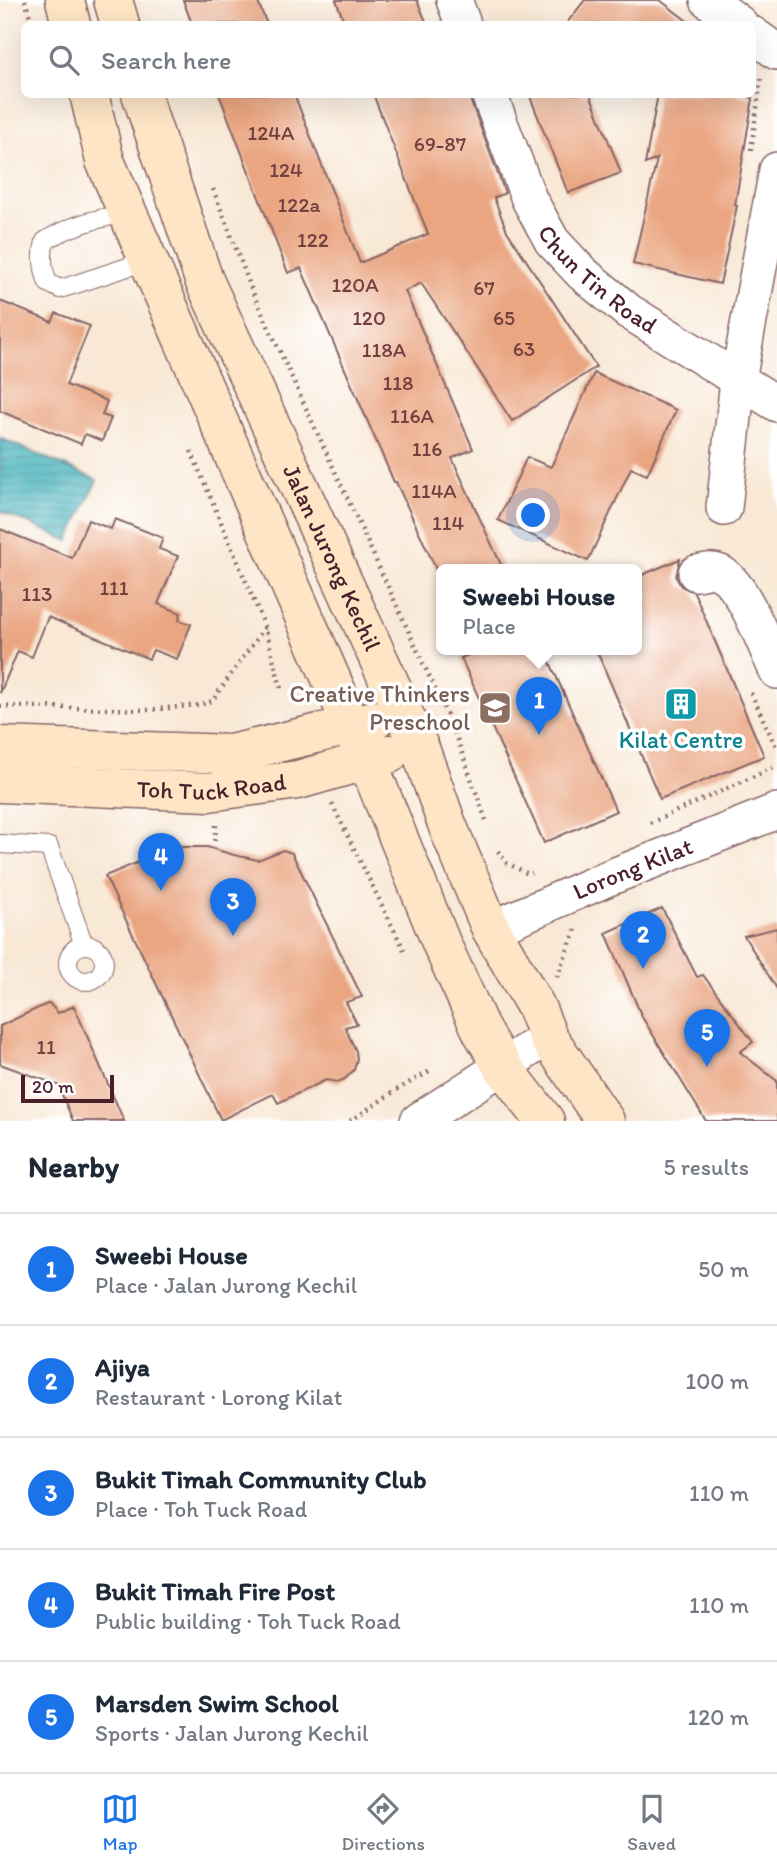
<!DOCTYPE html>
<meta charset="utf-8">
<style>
:root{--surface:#fff;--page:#f6f6f7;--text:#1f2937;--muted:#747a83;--line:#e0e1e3;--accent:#1a73e8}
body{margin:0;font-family:Itim,sans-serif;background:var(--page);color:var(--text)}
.scale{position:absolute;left:21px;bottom:18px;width:93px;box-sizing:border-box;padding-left:7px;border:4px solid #4a1f2b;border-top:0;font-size:19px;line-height:24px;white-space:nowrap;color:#4a1f2b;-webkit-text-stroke:5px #fff;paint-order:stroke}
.you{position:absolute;left:534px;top:516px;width:24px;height:24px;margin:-18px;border:5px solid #fff;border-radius:50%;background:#1a73e8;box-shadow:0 0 0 10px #1a73e833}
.badge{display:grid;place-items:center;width:46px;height:46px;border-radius:50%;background:var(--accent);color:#fff;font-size:23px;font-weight:700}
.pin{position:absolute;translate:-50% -58px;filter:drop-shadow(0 2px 4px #0008)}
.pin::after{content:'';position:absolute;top:37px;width:24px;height:21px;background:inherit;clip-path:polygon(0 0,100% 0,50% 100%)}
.popup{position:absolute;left:436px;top:564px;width:206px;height:91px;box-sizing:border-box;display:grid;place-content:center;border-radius:10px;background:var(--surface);filter:drop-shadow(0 2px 5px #0005);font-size:23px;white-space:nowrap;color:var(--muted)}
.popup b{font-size:26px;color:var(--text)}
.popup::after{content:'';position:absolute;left:50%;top:100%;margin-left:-14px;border:14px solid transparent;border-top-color:var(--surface)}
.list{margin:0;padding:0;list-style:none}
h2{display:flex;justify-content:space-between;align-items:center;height:91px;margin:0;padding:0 28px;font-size:30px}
h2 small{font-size:23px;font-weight:400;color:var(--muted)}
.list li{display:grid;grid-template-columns:46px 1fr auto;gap:21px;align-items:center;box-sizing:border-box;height:112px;padding:0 28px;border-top:2px solid var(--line)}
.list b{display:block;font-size:26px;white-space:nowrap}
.list p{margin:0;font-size:23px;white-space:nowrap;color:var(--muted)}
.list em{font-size:23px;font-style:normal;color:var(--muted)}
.icon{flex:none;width:38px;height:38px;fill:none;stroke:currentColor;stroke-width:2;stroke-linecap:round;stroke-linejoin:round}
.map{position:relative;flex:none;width:777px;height:1121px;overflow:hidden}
.search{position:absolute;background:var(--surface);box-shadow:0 7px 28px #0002;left:21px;right:21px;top:21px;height:77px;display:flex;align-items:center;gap:18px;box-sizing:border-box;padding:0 24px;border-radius:10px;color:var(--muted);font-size:26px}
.sheet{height:651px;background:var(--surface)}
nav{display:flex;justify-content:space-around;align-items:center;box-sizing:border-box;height:98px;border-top:2px solid var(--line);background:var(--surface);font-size:19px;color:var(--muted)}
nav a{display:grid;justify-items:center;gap:4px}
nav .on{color:var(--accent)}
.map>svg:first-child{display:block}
</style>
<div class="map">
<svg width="777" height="1121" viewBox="0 0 777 1121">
<defs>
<pattern id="water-rules" width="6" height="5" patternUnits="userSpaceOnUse" patternTransform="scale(1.75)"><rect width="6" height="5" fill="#44b3bd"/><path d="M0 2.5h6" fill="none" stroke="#3b919a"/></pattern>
</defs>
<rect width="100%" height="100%" fill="#fff"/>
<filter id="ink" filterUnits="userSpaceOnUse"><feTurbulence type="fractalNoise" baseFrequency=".0143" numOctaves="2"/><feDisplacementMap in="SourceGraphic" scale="14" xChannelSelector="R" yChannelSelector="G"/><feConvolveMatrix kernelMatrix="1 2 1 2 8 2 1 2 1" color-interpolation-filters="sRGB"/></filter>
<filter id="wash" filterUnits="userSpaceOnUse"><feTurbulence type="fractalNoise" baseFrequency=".00686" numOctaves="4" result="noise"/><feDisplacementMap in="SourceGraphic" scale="28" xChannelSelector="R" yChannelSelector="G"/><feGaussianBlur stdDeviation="1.57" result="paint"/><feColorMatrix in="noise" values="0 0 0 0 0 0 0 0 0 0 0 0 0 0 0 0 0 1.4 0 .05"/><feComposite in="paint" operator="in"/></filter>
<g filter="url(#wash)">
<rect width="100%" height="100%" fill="#f8e8d5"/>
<path fill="url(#water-rules)" stroke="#476974" stroke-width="2" d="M0,438L97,480L69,541L0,511Z"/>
<g id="blocks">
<g fill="#eaa581">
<path d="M183,0H257L267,24H192Z"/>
<path d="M336,0H417L427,24H345Z"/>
<path d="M585,0H660L691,24H566Z"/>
<path d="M219,94H294L360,263L428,234L373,94H468L505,193L494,198L507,231L596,367L512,421L421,283L405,291L473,449L452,458L503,569H436L396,482H394L301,268L288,273Z"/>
<path d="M529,94H590L621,173L568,193Z"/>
<path d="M658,94H731L753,98L735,205L737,206L720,284L633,264L657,159L645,164Z"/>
<path d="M0,301L52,322L56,313L90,326L66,385L107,401L102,415L111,418L102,441L85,434L81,444L0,411Z"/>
<path d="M594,373L676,410L647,475L631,468L588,561L498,520L527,457L551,467Z"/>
<path d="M115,519L163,538L159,549L178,556L158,604L181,613L179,620L191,624L177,659L153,650L149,659L48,617L32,657L18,651L0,693V529L72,558L88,520L111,529Z"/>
<path d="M680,559L676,577L681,586L694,592L764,756L660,799L596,649H637V577Z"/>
<path d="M482,649H544L616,811L544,843L461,658Z"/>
<path d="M175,847H207L234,855L258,860L283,850L292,853L362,997L346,1002L357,1024L345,1027L356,1051L357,1059L354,1070L345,1079L338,1082L326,1080L278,1103L273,1094L221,1120L105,876Z"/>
<path d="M662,908L697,977L703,975L753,1042L740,1052L777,1081V1121H706L642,1017L606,933Z"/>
<path d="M777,928V989L744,936Z"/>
<path d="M49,1003L58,1013L74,1006L124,1121H73L58,1085L0,1064V1026Z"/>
</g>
</g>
</g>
<g filter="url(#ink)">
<use href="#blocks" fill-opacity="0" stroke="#876566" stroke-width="2"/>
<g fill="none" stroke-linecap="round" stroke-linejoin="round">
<defs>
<g id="lane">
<path d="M128,213C99,218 70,225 45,241C41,256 43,270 48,283L60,289L70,286L149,260"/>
<path d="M0,844L49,847L84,945"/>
<circle cx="86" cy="963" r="18"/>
</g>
<g id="street">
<path d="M454,0L463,24"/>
<path d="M708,0L740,24"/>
<path d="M752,34L777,52"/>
<path id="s1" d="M489,94L529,199L552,241L582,273L628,311L777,404"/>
<path d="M724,508L738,380L777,170"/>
<path d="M696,573C703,572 711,569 718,572C743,581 765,646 777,671"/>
<path id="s2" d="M491,929L606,879L777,811"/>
<path d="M418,1121L548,1037"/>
</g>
<g id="secondary">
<path d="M65,0L71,24"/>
<path d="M113,0L120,24"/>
<path d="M89,94L105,161L371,770L442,945L482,1032L503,1067L545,1121"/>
<path id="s3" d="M141,94L204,280L421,751L448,827L491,929L536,1007L548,1037L605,1121"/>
<path d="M0,746L231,754L374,720"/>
<path id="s4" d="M0,783L209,792L298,780L389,754"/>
</g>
</defs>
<use href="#lane" stroke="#876566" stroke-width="20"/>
<use href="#street" stroke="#876566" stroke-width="38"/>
<use href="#secondary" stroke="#876566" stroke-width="41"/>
<g stroke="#876566" stroke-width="4.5" stroke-dasharray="2 5" stroke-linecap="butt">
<path d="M25,0L32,24"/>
<path d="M751,150L761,79"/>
<path d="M213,189L253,293L453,728L487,823"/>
<path d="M191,451L265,627L282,692"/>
<path d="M751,693L777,749"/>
<path d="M0,706L146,710L200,705L212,701L265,627"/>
<path d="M332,804L404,950"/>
<path d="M650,823L777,766"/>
<path d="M215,841L216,825"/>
<path d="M498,851L507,863L528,874L532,873"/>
<path d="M557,977L577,926"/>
<path d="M350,1121L398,1089L432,1070"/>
</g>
<use href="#lane" stroke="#fff" stroke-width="18"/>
<use href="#street" stroke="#fff" stroke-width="35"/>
<use href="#secondary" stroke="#fde5c5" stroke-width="38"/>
</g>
</g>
<defs>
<symbol id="building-square" viewBox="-11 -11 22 22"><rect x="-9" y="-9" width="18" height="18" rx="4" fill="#0f9aa8" stroke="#fff"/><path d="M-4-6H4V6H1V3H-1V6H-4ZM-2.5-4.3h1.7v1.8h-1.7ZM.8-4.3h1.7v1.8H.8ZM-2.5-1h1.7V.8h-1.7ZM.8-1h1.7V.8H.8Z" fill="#fff"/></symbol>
<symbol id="school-square" viewBox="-11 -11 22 22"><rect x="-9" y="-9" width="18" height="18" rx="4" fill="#8d6e63" stroke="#fff"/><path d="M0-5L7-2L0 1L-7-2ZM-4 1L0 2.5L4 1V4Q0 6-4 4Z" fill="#fff"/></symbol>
</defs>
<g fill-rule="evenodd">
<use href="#building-square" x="662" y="685" width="38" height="38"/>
<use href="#school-square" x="476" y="689" width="38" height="38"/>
</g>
<g text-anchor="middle" stroke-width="7" stroke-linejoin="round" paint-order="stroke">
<g font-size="21" fill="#724040">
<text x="271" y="140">124A</text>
<text x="440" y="151">69-87</text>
<text x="286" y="177">124</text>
<text x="299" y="212">122a</text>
<text x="313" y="247">122</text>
<text x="355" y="292">120A</text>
<text x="484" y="295">67</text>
<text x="369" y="325">120</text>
<text x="504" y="325">65</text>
<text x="524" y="356">63</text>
<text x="384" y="357">118A</text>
<text x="398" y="390">118</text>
<text x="412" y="423">116A</text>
<text x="427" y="456">116</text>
<text x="434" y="498">114A</text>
<text x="448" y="530">114</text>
<text x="114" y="595">111</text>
<text x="37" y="601">113</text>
<text x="46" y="1054">11</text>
</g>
<g font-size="24" fill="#4a1f2b" stroke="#fff">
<text dy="8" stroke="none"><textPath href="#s1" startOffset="220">Chun Tin Road</textPath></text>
<text dy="8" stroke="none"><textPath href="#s3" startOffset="502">Jalan Jurong Kechil</textPath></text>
<text dy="8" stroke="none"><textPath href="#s4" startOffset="212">Toh Tuck Road</textPath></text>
<text dy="8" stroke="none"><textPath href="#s2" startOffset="154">Lorong Kilat</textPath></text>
</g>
<g font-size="24" fill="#785e54" stroke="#fff" text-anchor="end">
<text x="470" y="702">Creative Thinkers<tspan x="470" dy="28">Preschool</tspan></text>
</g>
<g font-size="24" fill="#0d838f" stroke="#fff">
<text x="681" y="748">Kilat Centre</text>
</g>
</g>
</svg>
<div class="scale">20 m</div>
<div class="you"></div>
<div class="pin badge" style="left:539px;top:735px">1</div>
<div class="popup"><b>Sweebi House</b>Place</div>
<div class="pin badge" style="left:643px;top:969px">2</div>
<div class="pin badge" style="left:233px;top:936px">3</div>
<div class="pin badge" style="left:161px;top:891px">4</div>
<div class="pin badge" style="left:707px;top:1067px">5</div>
<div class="search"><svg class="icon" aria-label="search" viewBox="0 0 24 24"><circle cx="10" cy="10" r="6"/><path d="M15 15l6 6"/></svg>Search here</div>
</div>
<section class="sheet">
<h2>Nearby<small>5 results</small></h2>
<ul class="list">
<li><span class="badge">1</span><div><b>Sweebi House</b><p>Place · Jalan Jurong Kechil</p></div><em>50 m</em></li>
<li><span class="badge">2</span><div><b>Ajiya</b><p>Restaurant · Lorong Kilat</p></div><em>100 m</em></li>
<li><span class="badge">3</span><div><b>Bukit Timah Community Club</b><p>Place · Toh Tuck Road</p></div><em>110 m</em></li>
<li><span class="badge">4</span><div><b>Bukit Timah Fire Post</b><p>Public building · Toh Tuck Road</p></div><em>110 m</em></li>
<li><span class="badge">5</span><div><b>Marsden Swim School</b><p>Sports · Jalan Jurong Kechil</p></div><em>120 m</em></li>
</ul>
</section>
<nav>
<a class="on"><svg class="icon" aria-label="map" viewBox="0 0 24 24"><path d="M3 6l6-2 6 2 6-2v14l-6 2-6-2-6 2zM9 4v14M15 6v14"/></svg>Map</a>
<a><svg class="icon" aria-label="directions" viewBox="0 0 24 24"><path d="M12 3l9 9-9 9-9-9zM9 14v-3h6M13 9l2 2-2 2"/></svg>Directions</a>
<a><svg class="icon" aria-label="saved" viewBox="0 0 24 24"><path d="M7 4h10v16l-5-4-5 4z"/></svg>Saved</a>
</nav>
